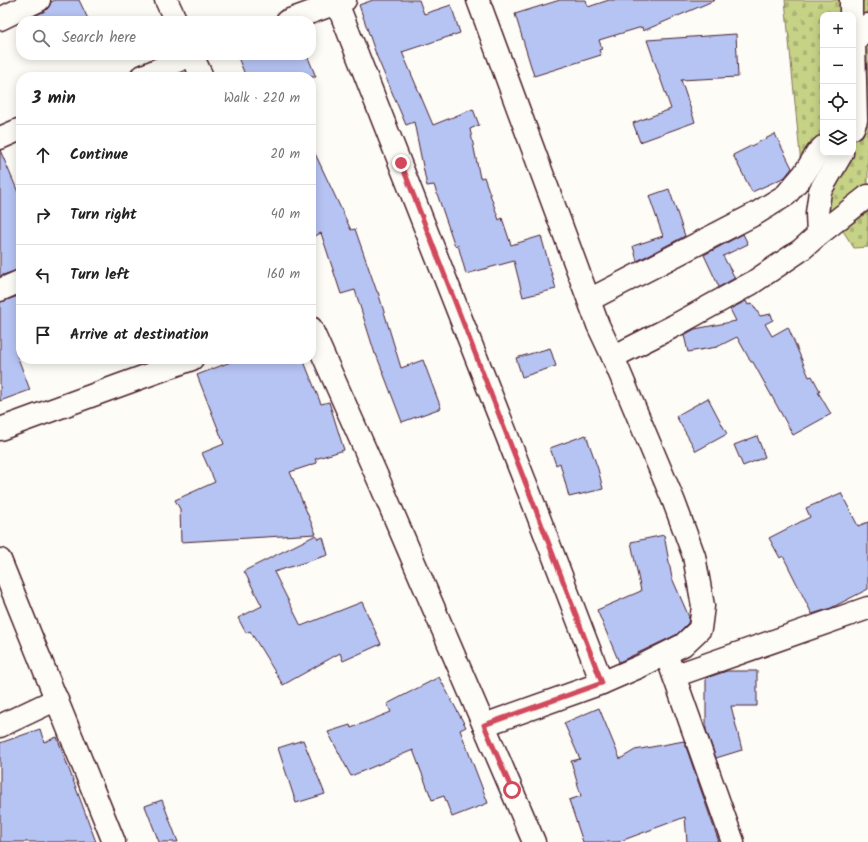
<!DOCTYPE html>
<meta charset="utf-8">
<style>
:root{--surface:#fff;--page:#f6f6f6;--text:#222;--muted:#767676;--line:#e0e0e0}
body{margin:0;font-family:Kalam,sans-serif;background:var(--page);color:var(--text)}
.controls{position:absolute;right:12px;top:12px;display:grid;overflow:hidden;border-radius:8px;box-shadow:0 2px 10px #0003}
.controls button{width:36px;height:36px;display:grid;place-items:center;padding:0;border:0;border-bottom:1px solid var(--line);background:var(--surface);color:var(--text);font:20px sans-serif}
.stop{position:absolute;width:12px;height:12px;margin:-9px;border:3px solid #d1495b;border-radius:50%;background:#fff}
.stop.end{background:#d1495b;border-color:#fff;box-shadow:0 1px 4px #0008}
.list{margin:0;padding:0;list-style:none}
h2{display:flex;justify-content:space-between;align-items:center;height:52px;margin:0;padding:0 16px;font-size:17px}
h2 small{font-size:13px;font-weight:400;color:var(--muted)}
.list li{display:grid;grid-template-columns:26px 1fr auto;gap:12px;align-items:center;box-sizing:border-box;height:60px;padding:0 16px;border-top:1px solid var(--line)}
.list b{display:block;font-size:15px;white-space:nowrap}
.list em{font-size:13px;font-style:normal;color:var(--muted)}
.icon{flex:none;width:22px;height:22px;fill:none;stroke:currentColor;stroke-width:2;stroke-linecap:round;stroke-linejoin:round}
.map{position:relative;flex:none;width:868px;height:842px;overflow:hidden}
.search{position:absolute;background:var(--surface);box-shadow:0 2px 10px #0003;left:16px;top:16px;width:300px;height:44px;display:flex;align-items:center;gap:10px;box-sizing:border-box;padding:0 14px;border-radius:16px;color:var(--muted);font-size:15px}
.panel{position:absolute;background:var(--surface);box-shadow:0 2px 10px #0003;left:16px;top:72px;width:300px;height:292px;border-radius:16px}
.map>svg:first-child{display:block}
</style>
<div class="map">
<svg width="868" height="842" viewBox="0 0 868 842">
<defs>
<pattern id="cemetery-stones" width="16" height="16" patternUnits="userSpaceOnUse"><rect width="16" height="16" fill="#c6d386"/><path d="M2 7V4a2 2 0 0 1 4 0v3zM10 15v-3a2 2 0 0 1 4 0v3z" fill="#acb574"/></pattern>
</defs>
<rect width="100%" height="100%" fill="#fdfcf7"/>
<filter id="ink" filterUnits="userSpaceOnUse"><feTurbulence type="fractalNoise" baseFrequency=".025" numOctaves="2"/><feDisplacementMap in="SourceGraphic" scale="8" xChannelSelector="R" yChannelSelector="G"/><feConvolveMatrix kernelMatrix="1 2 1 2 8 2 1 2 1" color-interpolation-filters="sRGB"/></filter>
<g filter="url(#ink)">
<path fill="url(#cemetery-stones)" stroke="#887958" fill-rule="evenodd" d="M785,0H868V247L854,248L810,180L801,165ZM823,15H853V153H823Z"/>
<g fill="#b6c4f4" stroke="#4a1f2b">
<path d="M55,0H79L89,21H24L45,11L49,7L51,2Z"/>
<path d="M373,0H419L424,14L451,5L460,33L402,52L433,125L473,109L479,125L470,129L480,178L484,177L499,220L502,218L511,245L541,236L556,289L523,297L514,261L466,274L458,245L455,246L434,185L427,186L414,122L406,125L377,57L359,5Z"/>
<path d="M560,0H586L588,7L609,0H715L643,31L642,27L599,40L602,49L599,50L601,55L534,76L515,14Z"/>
<path d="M736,34L738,77L681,80L695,122L640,142L633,123L671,109L647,40Z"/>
<path d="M237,55H307L316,77H246Z"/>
<path d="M775,134L792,168L785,177L752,192L733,155Z"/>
<path d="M311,145L351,230L355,229L377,292H378L401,368L423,360L441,408L402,422L376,354H375L355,290L341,294L321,233L311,238Z"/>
<path d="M0,150L21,199V269L0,276Z"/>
<path d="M669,189L685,236L637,261L633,246L663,236L649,196Z"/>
<path d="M743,234L748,244L723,256L735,278L719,287L704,255Z"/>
<path d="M21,295V347L15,350L30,390L0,401V302Z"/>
<path d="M746,301L748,305L752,303L760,316L771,314L773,320L765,324L772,336L788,327L809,377L812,376L820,391L818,392L831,414L793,435L753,362H751L737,337L717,347L688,352L684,335L695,329L736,321L730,309Z"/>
<path d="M550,348L556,366L522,377L516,358Z"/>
<path d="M238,359H303L321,404L329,402L344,450L315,459L317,463L290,472L316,534L181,542L180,509L175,500L215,482L202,453L224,444L197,375Z"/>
<path d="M708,398L727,434L696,451L676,416Z"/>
<path d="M586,435L598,469L603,489L569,497L560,463L556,465L550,448Z"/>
<path d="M757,436L765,457L743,466L734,445Z"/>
<path d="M841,493L858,526L868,522V589L831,608L812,614L783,556L780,558L769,538L810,517L806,508Z"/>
<path d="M316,535L318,539L323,537L328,555L274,572L301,626L362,602L381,644L343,661L340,653L283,685L250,631L246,633L238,618L262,606L244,571Z"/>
<path d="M664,535L672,578L689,617L688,623L676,635L619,662L597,610L641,591L631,542Z"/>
<path d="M727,671H757V706H731L742,750L716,758L706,730V678Z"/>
<path d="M439,677L466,727L460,730L488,803L452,817L444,796L432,800L413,750L351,776L328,732L350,725L351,728L391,712L387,704Z"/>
<path d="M599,708L620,759L635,750L684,741L719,842H687L685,817L618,842H583L569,800L581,796L571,761L580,759L564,723Z"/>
<path d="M40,729L44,742L57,737L96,842H0V743Z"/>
<path d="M303,740L325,794L296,803L278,748Z"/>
<path d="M162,800L178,842H159L145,806Z"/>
</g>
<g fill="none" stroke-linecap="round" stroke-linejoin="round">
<defs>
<g id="minor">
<path d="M166,0L176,21"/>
<path d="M478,0L598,325L613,357L674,502L694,556L703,606L700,629L683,645L641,666L602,683L484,725"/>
<path d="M851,0V15"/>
<path d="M337,3L531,497L602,683"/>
<path d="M0,19L39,0"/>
<path d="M287,21L345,0"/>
<path d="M192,55L202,77"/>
<path d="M141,77L191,55"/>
<path d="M853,128L856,120L854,42L868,25"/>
<path d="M0,138L21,129"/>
<path d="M818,235L868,196"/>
<path d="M0,290L21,281"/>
<path d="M589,300L757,213L786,195L804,174L818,152L823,147"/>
<path d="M311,328L380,483L534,842"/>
<path d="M613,357L674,326L752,283L801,250L818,235L817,213L820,191L842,153"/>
<path d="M0,429L192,359"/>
<path d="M0,560L114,842"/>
<path d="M669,662L733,842"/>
<path d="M674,676L868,608"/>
<path d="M0,726L57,699"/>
</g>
</defs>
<use href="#minor" stroke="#4a1f2b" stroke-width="25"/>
<use href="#minor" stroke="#fdfcf7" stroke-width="22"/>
</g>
</g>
<g fill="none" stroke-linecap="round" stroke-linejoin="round" filter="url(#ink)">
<path stroke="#d1495b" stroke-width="5" d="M401,163L531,497L602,683L484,725L512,790"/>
</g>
</svg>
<div class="controls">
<button>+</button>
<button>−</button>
<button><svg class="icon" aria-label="locate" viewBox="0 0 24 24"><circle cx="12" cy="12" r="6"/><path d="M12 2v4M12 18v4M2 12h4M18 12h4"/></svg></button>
<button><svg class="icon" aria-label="layers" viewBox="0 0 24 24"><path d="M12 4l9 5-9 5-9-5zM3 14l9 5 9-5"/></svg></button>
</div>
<div class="stop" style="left:512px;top:790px"></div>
<div class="stop end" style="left:401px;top:163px"></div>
<div class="search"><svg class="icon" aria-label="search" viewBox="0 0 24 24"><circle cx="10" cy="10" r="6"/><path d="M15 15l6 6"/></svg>Search here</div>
<section class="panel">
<h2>3 min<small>Walk · 220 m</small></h2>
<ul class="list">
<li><svg class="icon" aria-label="ahead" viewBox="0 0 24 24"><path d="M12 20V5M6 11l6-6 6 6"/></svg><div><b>Continue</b></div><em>20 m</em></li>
<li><svg class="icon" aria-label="right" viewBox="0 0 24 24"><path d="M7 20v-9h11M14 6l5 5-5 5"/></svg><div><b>Turn right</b></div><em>40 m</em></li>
<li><svg class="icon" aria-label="left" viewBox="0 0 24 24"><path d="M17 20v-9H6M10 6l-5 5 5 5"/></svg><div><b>Turn left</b></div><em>160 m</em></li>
<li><svg class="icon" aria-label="arrive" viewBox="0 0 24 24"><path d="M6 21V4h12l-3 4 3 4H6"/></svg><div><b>Arrive at destination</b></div></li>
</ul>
</section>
</div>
